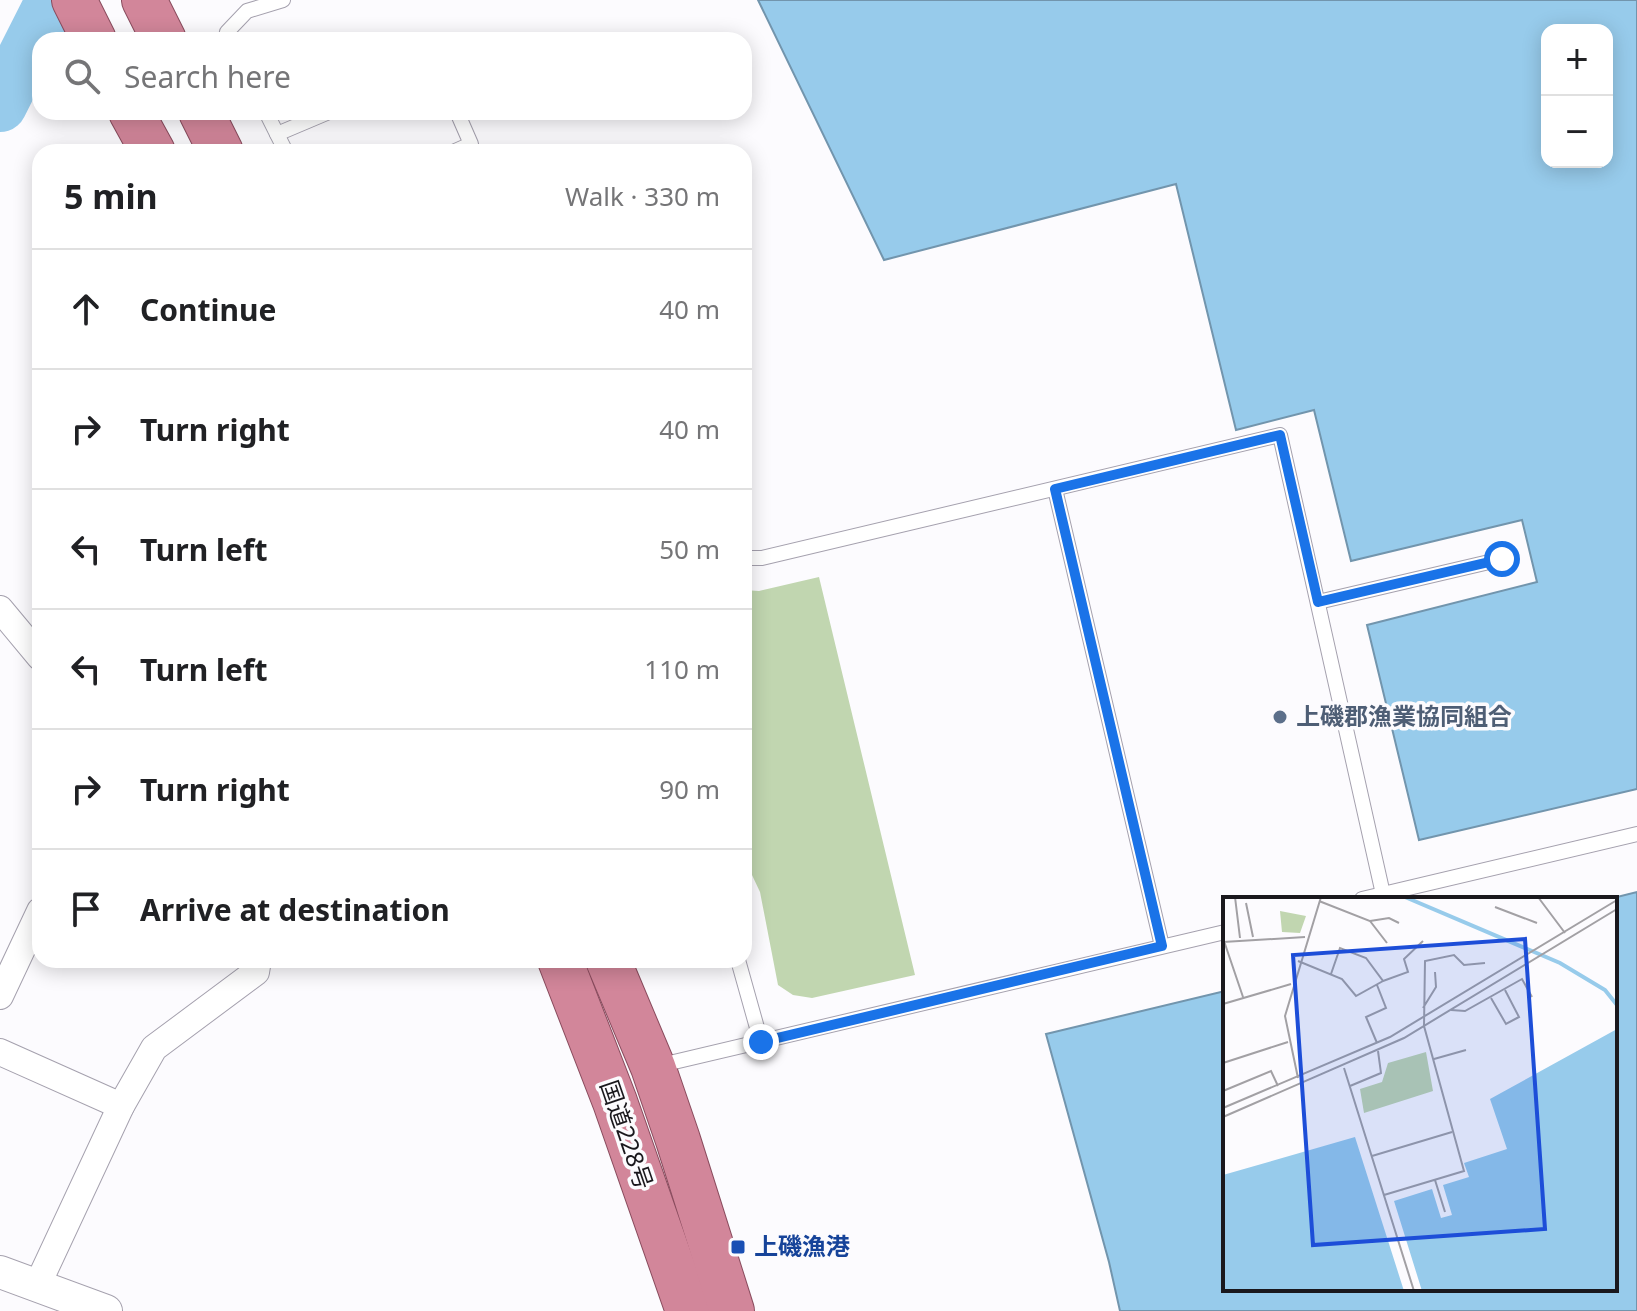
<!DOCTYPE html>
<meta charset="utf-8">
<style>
:root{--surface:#fff;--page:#f6f6f6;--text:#202124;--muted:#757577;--line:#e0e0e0}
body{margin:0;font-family:"Noto Sans","Noto Sans JP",sans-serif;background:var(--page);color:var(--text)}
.controls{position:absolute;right:24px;top:24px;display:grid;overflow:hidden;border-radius:16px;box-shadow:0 4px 20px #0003}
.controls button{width:72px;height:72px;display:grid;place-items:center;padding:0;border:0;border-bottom:2px solid var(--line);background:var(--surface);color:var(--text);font:40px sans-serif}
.stop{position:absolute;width:24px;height:24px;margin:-18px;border:6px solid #1a73e8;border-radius:50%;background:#fff}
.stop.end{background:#1a73e8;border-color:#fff;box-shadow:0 2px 8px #0008}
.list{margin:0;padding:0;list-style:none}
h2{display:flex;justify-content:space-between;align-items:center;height:104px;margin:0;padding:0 32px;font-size:34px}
h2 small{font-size:26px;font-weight:400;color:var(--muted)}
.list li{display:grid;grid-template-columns:52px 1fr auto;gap:24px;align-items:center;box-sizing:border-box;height:120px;padding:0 32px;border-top:2px solid var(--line)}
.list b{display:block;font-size:30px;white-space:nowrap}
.list em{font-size:26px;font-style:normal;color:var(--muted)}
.icon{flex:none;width:44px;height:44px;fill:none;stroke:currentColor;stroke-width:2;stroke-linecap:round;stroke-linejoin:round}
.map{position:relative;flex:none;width:1637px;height:1311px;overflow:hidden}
.search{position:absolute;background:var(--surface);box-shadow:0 4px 20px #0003;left:32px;top:32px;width:720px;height:88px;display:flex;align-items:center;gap:20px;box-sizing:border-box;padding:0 28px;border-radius:24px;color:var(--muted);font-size:30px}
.panel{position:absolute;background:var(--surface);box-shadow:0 4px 20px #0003;left:32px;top:144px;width:720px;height:824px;border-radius:24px}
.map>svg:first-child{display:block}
</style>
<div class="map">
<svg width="1637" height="1311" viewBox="0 0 1637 1311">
<rect width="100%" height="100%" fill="#fcfbfe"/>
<path fill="#c1d6b0" d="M819,577L915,975L812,998L793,995L778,985L760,892L744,858V590L759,591Z"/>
<g fill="#97cbeb" stroke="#7295ad" stroke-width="2" fill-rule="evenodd">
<path d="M758,0H1637V789L1419,840L1367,625L1537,582L1522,520L1351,561L1314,410L1236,430L1176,184L884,260ZM1547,30H1607V162H1547Z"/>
<path d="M1637,892V1311H1120L1109,1262L1046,1034L1225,991V1289H1615V899H1609Z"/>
</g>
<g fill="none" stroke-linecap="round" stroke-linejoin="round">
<path stroke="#97cbeb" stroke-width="54" d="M0,105L53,0"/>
<defs>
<g id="service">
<path d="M231,40L227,32L247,11L283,0"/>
<path d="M266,112L286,152"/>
<path d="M277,134L329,112"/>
<path d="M453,152L471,144L457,112"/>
<path d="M1055,489L1162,946"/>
<path d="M744,558H762L1280,435L1383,894"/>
<path d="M1318,602L1502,559"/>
<path d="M1362,899L1637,834"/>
<path d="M738,960L761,1042"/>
<path d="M657,1066L1225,932"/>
</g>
<g id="minor">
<path d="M0,609L40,657"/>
<path d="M0,996L40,911"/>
<path d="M0,1052L121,1106"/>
<path d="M37,1286L121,1106L154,1048L256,972L258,960"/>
</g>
<path id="tertiary" d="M0,1272L106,1311"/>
<g id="trunk">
<path d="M74,0L94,40"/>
<path d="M144,0L164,40"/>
<path d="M131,112L153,152"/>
<path d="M201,112L221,152"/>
<path d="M560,960L615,1102L688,1311"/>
<path d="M608,960L653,1067L678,1140L732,1311"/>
</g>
</defs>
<use href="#service" stroke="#a5a1ae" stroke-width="16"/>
<use href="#minor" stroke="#a5a1ae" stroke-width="28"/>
<use href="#tertiary" stroke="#a5a1ae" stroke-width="34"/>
<use href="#trunk" stroke="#8a4c5e" stroke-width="46"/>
<use href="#service" stroke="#fff" stroke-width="14"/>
<use href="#minor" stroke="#fff" stroke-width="26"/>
<use href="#tertiary" stroke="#fff" stroke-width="32"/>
<use href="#trunk" stroke="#d2869a" stroke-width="44"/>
</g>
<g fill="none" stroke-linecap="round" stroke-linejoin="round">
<path stroke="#1a73e8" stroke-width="10" d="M761,1042L1162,946L1055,489L1280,435L1318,602L1502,559"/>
</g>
<circle fill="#5c6f8a" stroke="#fcfbfe" stroke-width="3" cx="1280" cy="717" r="8"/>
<rect fill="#1a4fb4" stroke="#fcfbfe" stroke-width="3" x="730" y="1239" width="16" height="16" rx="4"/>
<g text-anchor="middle" stroke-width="7" stroke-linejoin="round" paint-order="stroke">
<g font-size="24" font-weight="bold" fill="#4e5e75" stroke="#fcfbfe" text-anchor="start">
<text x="1296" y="725">上磯郡漁業協同組合</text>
</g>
<g font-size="24" fill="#1a181d" stroke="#fcfbfe">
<text transform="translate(626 1135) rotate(71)" y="8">国道228号</text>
</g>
<g font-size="24" font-weight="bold" fill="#164399" stroke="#fcfbfe" text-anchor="start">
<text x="754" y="1255">上磯漁港</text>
</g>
</g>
<g transform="translate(1223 897)">
<rect width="394" height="394" fill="#fcfbfe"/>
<path d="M57,14L83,19L77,36L59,35ZM203,155L210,194L141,216L137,192L159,185L165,166Z" fill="#c1d6b0"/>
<path d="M394,132V394H199L171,304L209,292L218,321L229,318L220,288L246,280L241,266L284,252L267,202ZM132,240L181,394H0V278Z" fill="#97cbeb"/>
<path fill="none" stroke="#97cbeb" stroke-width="4" d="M182,0L337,66L382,93L394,108"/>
<path fill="none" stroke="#a2a0a4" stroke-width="2" d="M12,0L17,41M315,0L342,36M96,4L147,24L164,46M23,6L30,40M272,10L314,26M147,24L166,21L176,26M1,44L20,100M0,45L82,40M75,64L119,82L133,99L160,84L143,61L117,51L108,77M160,84L185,75L181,62L200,44M268,101L283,127L296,120L282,93M0,107L68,87M200,111L213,90L212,75M228,113L242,114L299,82L309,100M154,146L143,120L163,111L154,88M211,162L243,153M0,166L65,145M121,171L191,394M75,181L62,119L98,0M127,189L158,176L155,154M0,194L48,174L55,189M0,211L167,140L394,3M0,220L181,141L394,12M149,259L229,235M212,283L222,315M161,298L241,274L201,129L202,64L231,58L241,68L262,66"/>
<path fill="#1d4ed8" fill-opacity="0.15" stroke="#1d4ed8" stroke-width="4" d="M302,42L322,332L90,348L70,58Z"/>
<rect width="394" height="394" fill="none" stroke="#1a181d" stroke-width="4"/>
</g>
</svg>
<div class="controls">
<button>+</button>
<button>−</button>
</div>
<div class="stop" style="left:1502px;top:559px"></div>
<div class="stop end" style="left:761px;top:1042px"></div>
<div class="search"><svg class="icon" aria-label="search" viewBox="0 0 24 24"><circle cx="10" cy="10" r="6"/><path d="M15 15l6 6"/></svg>Search here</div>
<section class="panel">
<h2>5 min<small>Walk · 330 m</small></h2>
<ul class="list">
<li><svg class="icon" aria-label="ahead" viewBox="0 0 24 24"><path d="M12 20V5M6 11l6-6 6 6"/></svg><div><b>Continue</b></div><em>40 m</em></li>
<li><svg class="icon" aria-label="right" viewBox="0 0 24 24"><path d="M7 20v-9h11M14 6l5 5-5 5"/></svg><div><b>Turn right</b></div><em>40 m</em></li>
<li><svg class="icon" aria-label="left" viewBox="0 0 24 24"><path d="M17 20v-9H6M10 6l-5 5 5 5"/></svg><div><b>Turn left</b></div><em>50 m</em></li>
<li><svg class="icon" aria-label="left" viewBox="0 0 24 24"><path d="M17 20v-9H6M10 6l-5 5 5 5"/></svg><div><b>Turn left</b></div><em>110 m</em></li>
<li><svg class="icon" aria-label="right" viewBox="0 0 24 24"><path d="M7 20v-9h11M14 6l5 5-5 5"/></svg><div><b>Turn right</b></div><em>90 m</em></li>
<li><svg class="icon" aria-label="arrive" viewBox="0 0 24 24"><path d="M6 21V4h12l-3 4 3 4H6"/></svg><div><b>Arrive at destination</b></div></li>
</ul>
</section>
</div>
